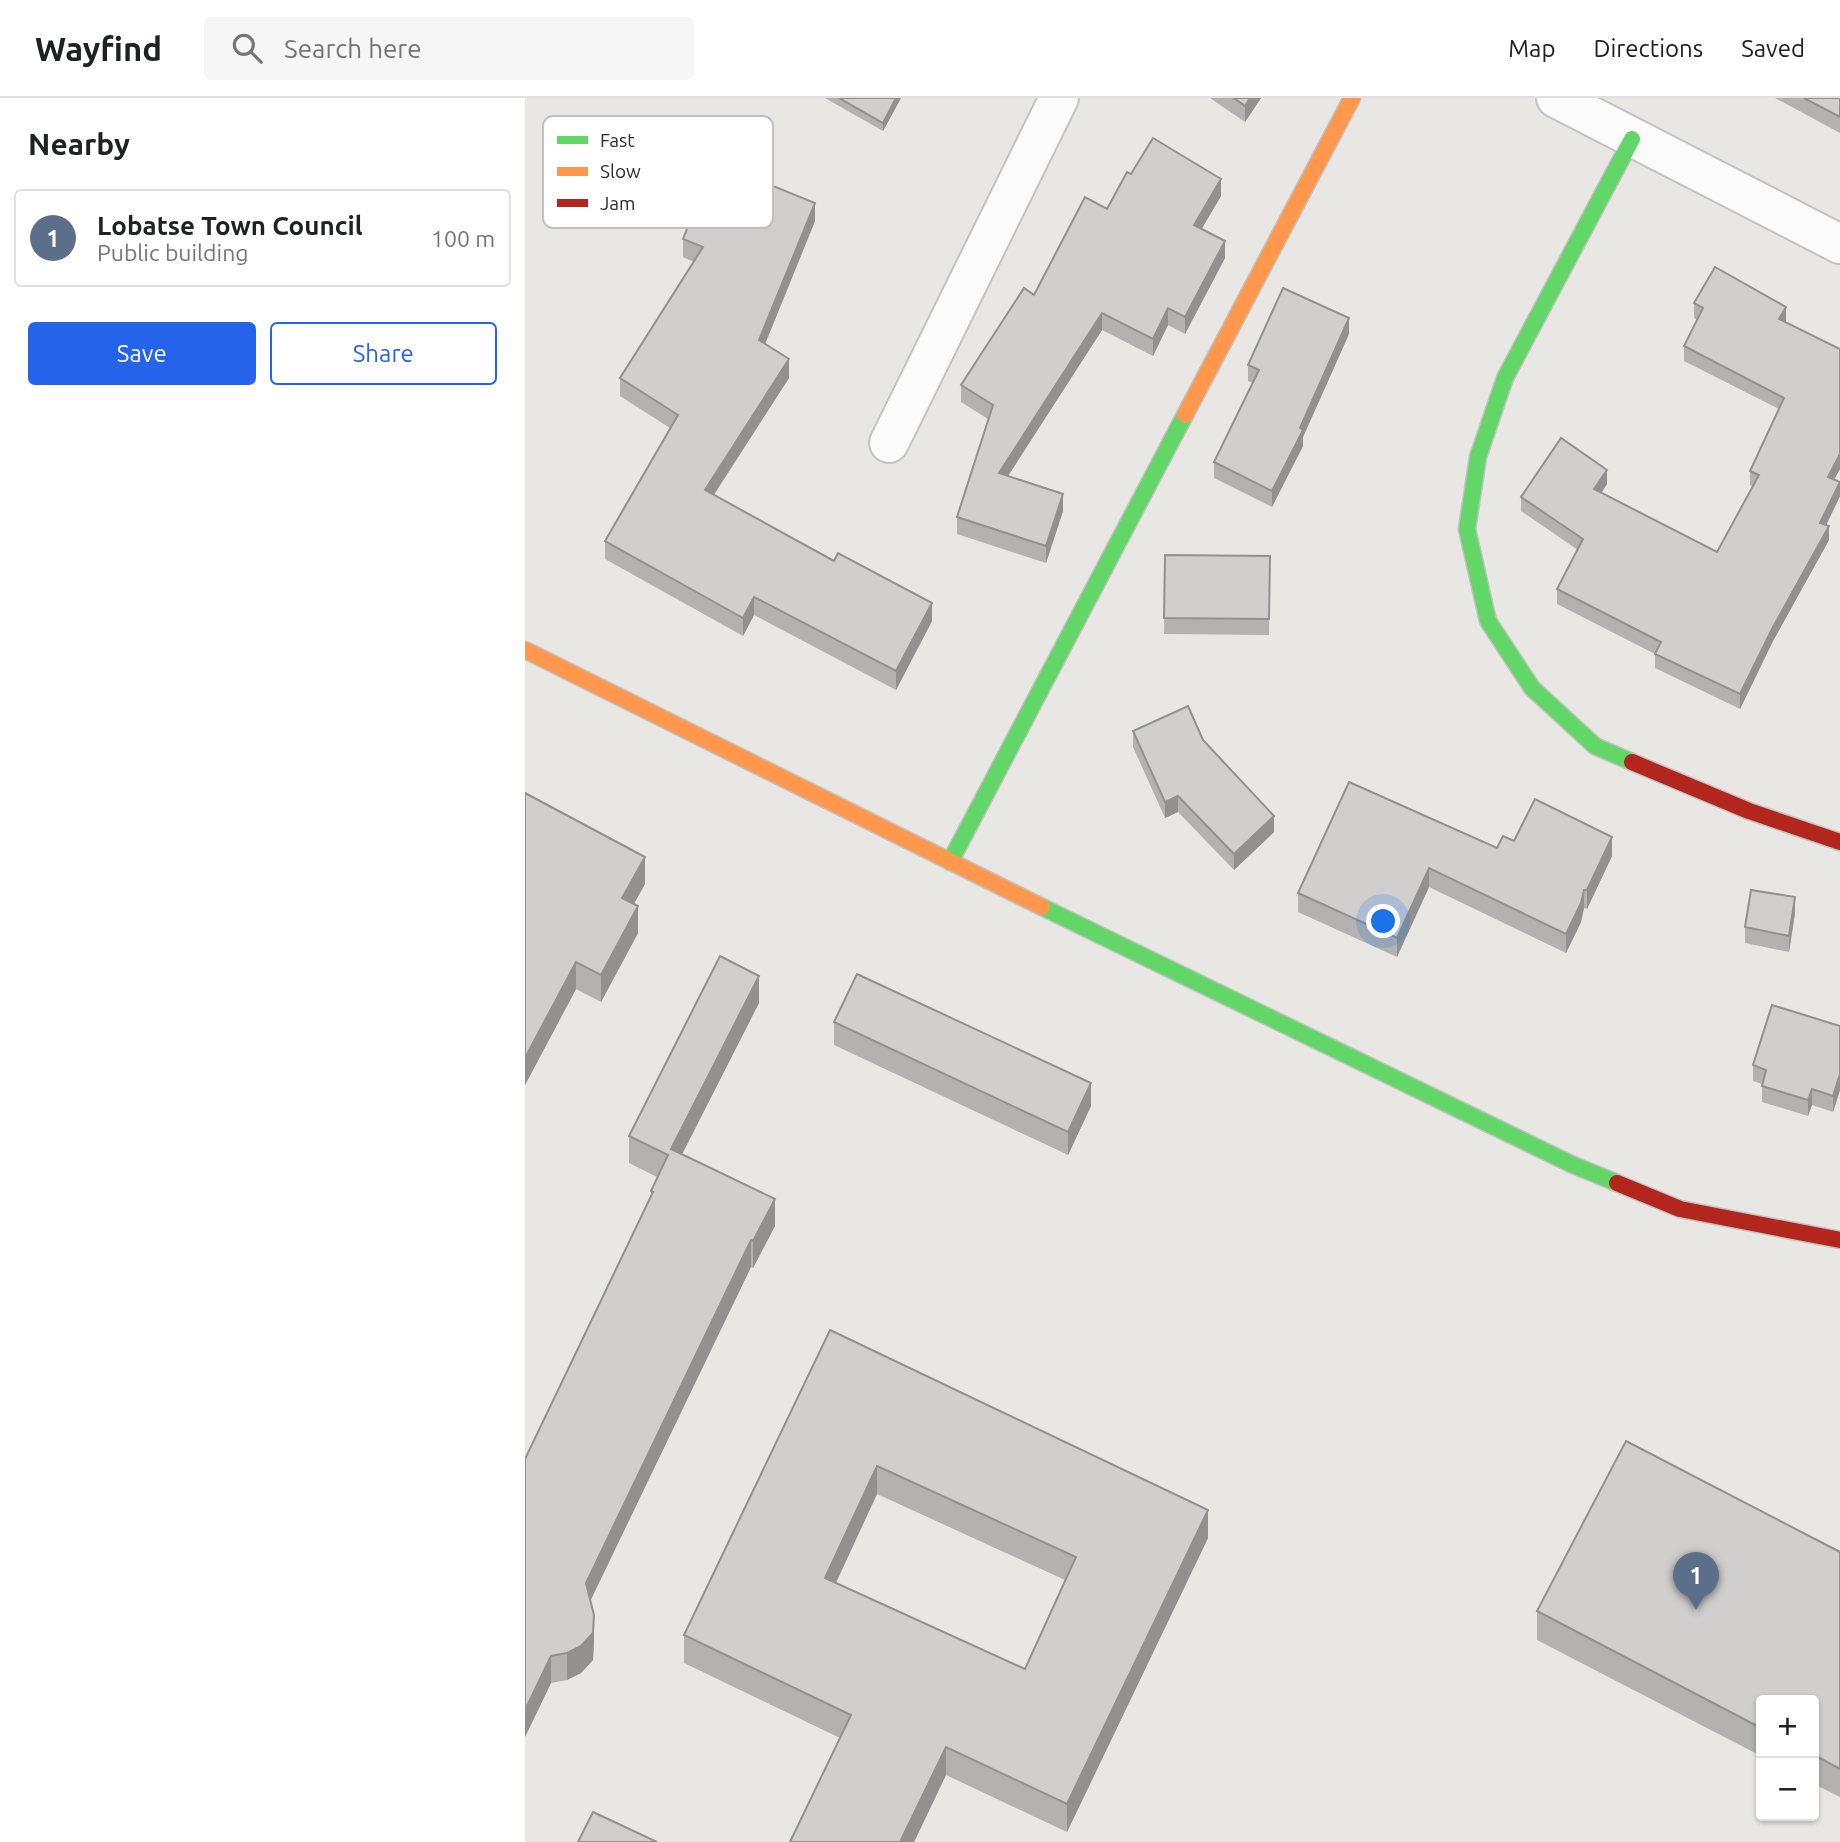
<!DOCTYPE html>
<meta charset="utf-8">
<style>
:root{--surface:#fff;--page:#f6f6f6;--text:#202124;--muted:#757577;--line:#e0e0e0;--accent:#2563eb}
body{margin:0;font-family:Ubuntu,sans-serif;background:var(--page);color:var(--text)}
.controls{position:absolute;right:21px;bottom:21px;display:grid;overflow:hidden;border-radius:7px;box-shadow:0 2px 5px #0004}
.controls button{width:63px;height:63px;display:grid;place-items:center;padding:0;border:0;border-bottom:2px solid var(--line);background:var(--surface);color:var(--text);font:35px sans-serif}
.you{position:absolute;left:859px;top:824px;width:24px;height:24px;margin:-18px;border:5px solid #fff;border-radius:50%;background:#1a73e8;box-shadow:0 0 0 10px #1a73e833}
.badge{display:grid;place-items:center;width:46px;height:46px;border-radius:50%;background:var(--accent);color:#fff;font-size:23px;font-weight:700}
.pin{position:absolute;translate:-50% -58px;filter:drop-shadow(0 2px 4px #0008)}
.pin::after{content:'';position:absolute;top:37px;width:24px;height:21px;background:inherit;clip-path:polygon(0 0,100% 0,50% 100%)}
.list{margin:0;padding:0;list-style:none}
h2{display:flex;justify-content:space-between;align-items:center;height:91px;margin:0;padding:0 28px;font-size:30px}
h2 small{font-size:23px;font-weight:400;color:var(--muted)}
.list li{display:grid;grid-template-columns:46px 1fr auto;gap:21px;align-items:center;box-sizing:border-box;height:98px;margin:0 14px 14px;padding:0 14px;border:2px solid var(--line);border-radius:7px}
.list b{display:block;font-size:26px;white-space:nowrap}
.list p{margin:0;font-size:23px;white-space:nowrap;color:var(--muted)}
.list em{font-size:23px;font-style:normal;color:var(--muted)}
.actions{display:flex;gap:14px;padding:21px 28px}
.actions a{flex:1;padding:16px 0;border:2px solid var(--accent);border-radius:7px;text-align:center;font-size:24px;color:var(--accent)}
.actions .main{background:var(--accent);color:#fff}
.icon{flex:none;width:38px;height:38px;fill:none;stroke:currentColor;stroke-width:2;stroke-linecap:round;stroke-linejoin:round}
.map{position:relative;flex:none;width:1315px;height:1744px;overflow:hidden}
header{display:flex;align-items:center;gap:42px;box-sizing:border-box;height:98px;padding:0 35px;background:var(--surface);border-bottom:2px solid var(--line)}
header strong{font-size:33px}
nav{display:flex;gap:38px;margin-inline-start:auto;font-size:24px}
.search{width:490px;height:63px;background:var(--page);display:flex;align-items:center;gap:18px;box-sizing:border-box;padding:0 24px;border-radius:7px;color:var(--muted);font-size:26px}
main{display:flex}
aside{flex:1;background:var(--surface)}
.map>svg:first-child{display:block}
</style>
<header>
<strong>Wayfind</strong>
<div class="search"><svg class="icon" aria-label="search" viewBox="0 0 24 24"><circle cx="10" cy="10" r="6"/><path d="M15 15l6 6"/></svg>Search here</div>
<nav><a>Map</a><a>Directions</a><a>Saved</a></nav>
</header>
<main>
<aside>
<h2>Nearby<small></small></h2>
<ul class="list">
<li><span class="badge" style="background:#5c6f8a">1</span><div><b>Lobatse Town Council</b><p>Public building</p></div><em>100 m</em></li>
</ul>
<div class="actions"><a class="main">Save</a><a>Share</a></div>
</aside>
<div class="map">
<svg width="1315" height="1744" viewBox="0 0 1315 1744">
<rect width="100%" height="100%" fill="#e9e7e4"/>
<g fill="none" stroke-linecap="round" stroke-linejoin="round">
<defs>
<g id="street">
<path d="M1031,0L1315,146"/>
<path d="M364,345L534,0"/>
</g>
<g id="fast">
<path d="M1107,664L1070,648L1007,590L963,523L942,431L953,359L980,280L1107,41"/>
<path d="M425,764L660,317"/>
<path d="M517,809L1046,1066L1092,1085"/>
</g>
<g id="slow">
<path d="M660,317L827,0"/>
<path d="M0,552L517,809"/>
</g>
<g id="jam">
<path d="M1107,664L1224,713L1315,744"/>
<path d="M1092,1085L1155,1111L1315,1142"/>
</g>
</defs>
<use href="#street" stroke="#c2c2c2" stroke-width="42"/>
<use href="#fast" stroke="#c2c2c2" stroke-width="19"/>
<use href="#slow" stroke="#c2c2c2" stroke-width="19"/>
<use href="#jam" stroke="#c2c2c2" stroke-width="19"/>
<use href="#street" stroke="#fcfbfb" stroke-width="38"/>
<use href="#fast" stroke="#63d668" stroke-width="16"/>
<use href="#slow" stroke="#ff974d" stroke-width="16"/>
<use href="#jam" stroke="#b3261e" stroke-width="16"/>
</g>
<g fill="#b4b2b0" fill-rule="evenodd">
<path d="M300,0H376L358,33Z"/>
<path d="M685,0H736L720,24Z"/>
<path d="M1250,0H1315V35Z"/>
<path d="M606,76L696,98L676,131L700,160L660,236L643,227L628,258L577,232L483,378L538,413L521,465L432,436V419L463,321L436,304V287L509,197L582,111Z"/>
<path d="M290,123L240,246L264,280L189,397L407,523L371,592L229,517L218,538L80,461V443L145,330L95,298V280L169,164L158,159V141Z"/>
<path d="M1169,205L1261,224L1315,251V371L1309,381L1315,398L1301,427L1304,442L1248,543L1215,611L1130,570V556L1032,506V491L1053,452L996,413V399L1082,386L1076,395L1192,454L1227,388L1225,387V373L1254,311L1159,263V248L1172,222L1169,220Z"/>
<path d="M824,236L778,339V348L747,409L689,380V364L728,285L723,283V267Z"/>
<path d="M640,457L745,458L744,537L639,536Z"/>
<path d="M608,633L678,642L749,734L709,772L653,714L640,720L608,649Z"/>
<path d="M0,695L120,786L109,806L113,835L76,904L51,891L0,987Z"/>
<path d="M989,743L1087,758L1062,811L1059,810L1056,824L1041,855L904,789L872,859L773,814V795L972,750Z"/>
<path d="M1270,815L1264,854L1220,845V829Z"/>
<path d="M234,905L157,1056L250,1128L228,1170L226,1169L65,1502L69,1544L68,1562L56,1575L42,1582L26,1585L0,1639L126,1098V1093L132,1079L104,1065V1038Z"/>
<path d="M309,924L566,1008L543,1057L309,947Z"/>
<path d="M1315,928V992L1308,1014L1287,1007L1283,1018L1237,1004V986L1228,983V967Z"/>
<path d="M305,1232L683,1440L542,1734L421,1677L389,1744H265L315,1640L159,1565V1537ZM352,1396L540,1482L500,1571L311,1485Z"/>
<path d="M1315,1454V1699L1289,1686V1602H1236V1658L1012,1542V1513Z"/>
</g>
<g fill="#929190">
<path d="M371,0H376L358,33V25Z"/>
<path d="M725,0H736L720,24V8Z"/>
<path d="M696,81V98L669,144V127Z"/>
<path d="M290,105V123L234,261V242Z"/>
<path d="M700,143V160L660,236V219Z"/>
<path d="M1261,209V223L1254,235V221Z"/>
<path d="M643,210V227L628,258V241Z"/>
<path d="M577,215V232L474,392V375Z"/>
<path d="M824,220V236L778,339V348L747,409V393Z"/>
<path d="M264,261V280L180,410V392Z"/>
<path d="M1315,356V371L1303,393V379Z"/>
<path d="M1082,372V386L1069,406V391Z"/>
<path d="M1315,384V398L1295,440V425Z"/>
<path d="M538,396V413L521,465V448Z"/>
<path d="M1304,428V442L1248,543L1215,611V596L1248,529Z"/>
<path d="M229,499V517L218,538V520Z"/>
<path d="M407,505V523L371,592V573Z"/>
<path d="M653,698V714L640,720V704Z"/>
<path d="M749,718V734L709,772V756Z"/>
<path d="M1087,739V758L1062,811V792Z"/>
<path d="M120,759V786L97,827V800Z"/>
<path d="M904,770V789L872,859V840Z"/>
<path d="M1059,792V810L1056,824L1041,855V836Z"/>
<path d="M1270,799V815L1264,854V838Z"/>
<path d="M113,808V835L76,904V877Z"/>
<path d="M51,864V891L0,987V960Z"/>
<path d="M234,878V905L146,1078V1051Z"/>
<path d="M1315,976V992L1308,1014V998Z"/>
<path d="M566,985V1008L543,1057V1034Z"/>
<path d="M1287,991V1007L1283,1018V1002Z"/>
<path d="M250,1101V1128L228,1170V1143Z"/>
<path d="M226,1142V1169L61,1512V1485Z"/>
<path d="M352,1368V1396L300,1508V1480Z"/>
<path d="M683,1412V1440L542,1734V1706Z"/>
<path d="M69,1517V1544L68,1562L56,1575L42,1582V1555Z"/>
<path d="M26,1558V1585L0,1639V1612Z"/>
<path d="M421,1649V1677L389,1744H375Z"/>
</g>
<g fill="#d1cfcd" stroke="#929190" stroke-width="2" fill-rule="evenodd">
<path d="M314,0H371L358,25Z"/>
<path d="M709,0H725L720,8Z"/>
<path d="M1279,0H1315V19Z"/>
<path d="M628,40L696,81L669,127L700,143L660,219L643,210L628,241L577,215L474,375L538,396L521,448L432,419L468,307L436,287L499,190L509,197L560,99L582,111L602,74L606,76Z"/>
<path d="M189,64L290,105L234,242L264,261L180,392L309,463L313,455L407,505L371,573L229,499L218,520L80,443L153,317L95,280L178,149L158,141Z"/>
<path d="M1190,169L1261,209L1254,221L1315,251V356L1303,379L1315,384L1295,425L1304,428L1248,529L1215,596L1130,556L1136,544L1032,491L1058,441L996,399L1036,340L1082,372L1069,391L1192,454L1234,377L1225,373L1259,300L1159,248L1178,210L1169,205Z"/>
<path d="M758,190L824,220L775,330L778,332L747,393L689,364L734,272L723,267Z"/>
<path d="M640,457L745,458L744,521L639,520Z"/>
<path d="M663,608L678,642L749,718L709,756L653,698L640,704L608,633Z"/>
<path d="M824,684L972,750L978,738L989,743L1010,701L1087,739L1062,792H1059L1056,805L1041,836L904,770L872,840L773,795Z"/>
<path d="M0,695L120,759L97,800L113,808L76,877L51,864L0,960Z"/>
<path d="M1226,792L1270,799L1264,838L1220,829Z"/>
<path d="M195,858L234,878L146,1051L250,1101L228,1143L226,1142L61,1485L69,1517L68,1535L56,1548L42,1555L26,1558L0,1612V1361L128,1094L126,1093L143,1057L104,1038Z"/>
<path d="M332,876L566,985L543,1034L309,924Z"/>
<path d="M1247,907L1315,928V976L1308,998L1287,991L1283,1002L1237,988L1241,972L1228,967Z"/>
<path d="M305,1232L683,1412L542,1706L421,1649L375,1744H265L326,1617L159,1537ZM352,1368L551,1459L500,1571L300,1480Z"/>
<path d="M1101,1343L1315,1454V1671L1289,1657V1602H1236V1630L1012,1513Z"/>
<path d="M68,1714L132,1744H53Z"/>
</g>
<rect x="18" y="18" width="230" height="112" rx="10" fill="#fff" stroke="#c0c0c0" stroke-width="2"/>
<rect x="32" y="38" width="31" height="8" fill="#63d668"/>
<rect x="32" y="69" width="31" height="9" fill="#ff974d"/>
<rect x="32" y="101" width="31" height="8" fill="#b3261e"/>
<g font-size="19" fill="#2d2d2d">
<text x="75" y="49">Fast</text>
<text x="75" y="80">Slow</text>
<text x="75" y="112">Jam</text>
</g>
</svg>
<div class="controls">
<button>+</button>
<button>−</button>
</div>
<div class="you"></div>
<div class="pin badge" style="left:1171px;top:1512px;background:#5c6f8a">1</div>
</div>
</main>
